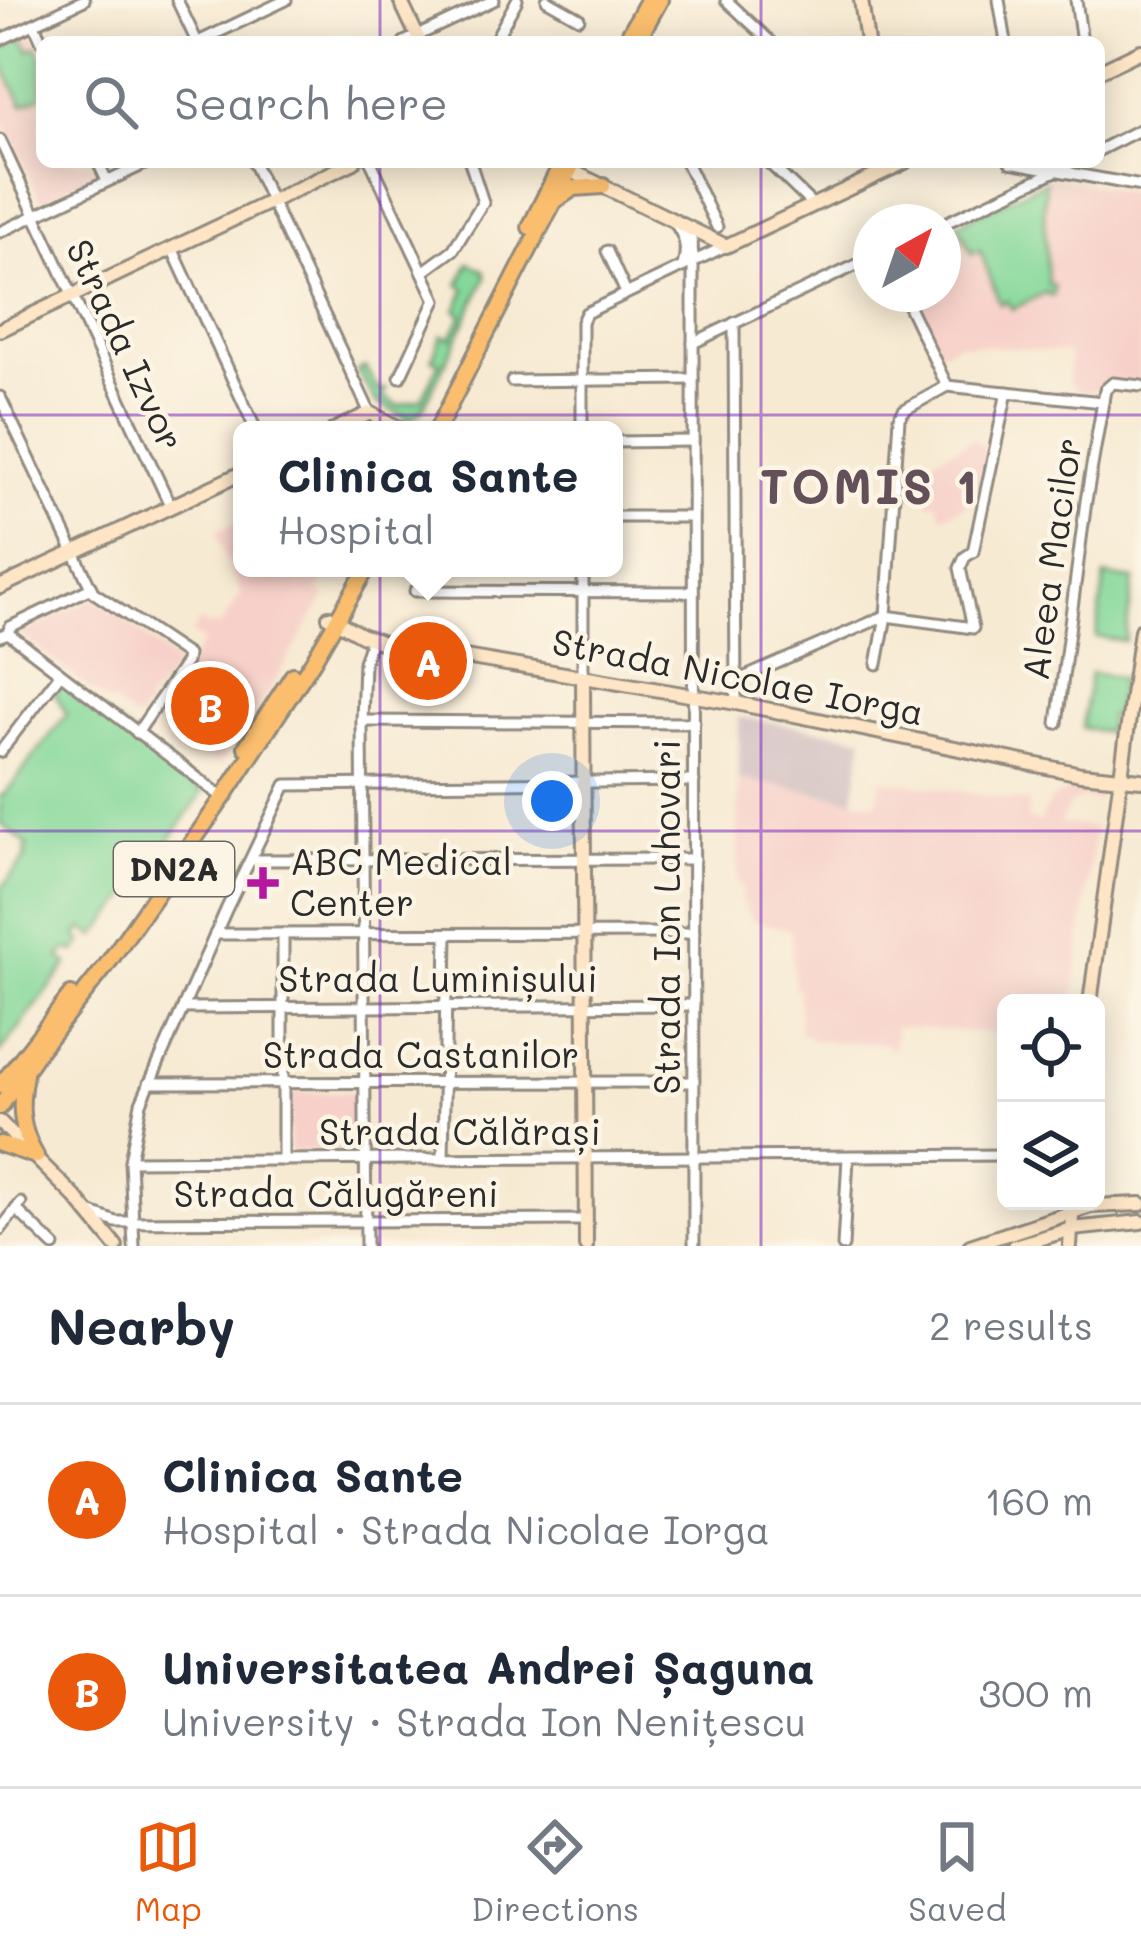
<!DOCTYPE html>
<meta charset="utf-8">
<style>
:root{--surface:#fff;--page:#f2f2f3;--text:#1f2937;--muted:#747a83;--line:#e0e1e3;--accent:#ea580c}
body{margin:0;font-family:Mali,sans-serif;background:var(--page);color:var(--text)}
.controls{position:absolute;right:36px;bottom:36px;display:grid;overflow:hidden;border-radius:18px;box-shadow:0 6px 30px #0003}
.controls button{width:108px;height:108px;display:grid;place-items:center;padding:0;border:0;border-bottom:3px solid var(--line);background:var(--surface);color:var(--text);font:60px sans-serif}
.compass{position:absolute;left:853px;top:204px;width:108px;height:108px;border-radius:50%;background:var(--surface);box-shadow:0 6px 30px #0003;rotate:40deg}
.you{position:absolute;left:552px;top:801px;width:42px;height:42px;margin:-30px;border:9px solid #fff;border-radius:50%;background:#1a73e8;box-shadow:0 0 0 18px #1a73e833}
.badge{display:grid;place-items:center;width:78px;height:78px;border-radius:50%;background:var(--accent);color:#fff;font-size:39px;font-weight:700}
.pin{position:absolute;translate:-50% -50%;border:6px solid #fff;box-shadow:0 3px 12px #0006}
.popup{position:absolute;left:233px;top:421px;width:390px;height:156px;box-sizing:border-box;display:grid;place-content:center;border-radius:18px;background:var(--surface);filter:drop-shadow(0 3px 9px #0005);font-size:39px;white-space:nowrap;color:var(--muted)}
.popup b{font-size:45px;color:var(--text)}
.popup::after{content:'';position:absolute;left:50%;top:100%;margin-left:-24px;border:24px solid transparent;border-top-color:var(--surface)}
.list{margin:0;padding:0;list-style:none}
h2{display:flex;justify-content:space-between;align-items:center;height:156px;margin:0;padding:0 48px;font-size:51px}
h2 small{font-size:39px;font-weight:400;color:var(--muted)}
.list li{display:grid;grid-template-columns:78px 1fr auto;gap:36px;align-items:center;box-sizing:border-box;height:192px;padding:0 48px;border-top:3px solid var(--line)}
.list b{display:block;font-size:45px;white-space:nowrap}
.list p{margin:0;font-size:39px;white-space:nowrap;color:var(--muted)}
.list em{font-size:39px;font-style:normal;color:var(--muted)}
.icon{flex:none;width:66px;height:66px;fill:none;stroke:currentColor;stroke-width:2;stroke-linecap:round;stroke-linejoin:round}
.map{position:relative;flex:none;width:1141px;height:1246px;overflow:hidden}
.search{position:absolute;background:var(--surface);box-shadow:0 6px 30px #0003;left:36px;right:36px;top:36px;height:132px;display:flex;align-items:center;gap:30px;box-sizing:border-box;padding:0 42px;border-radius:18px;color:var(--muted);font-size:45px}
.sheet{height:540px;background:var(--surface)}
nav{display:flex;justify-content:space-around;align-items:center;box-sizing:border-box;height:168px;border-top:3px solid var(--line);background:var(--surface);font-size:33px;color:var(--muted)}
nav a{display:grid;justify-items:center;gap:6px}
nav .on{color:var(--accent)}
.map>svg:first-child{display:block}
</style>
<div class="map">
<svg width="1141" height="1246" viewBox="0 0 1141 1246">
<rect width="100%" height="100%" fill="#fcf5e5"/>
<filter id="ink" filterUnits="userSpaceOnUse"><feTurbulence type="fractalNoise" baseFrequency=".00833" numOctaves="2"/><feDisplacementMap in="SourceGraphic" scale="24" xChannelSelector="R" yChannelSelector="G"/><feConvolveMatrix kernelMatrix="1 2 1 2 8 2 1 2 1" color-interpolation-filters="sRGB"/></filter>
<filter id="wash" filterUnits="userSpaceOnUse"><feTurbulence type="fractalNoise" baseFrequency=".004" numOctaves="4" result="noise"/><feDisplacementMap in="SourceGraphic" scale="48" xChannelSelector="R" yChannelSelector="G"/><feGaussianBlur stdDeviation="2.7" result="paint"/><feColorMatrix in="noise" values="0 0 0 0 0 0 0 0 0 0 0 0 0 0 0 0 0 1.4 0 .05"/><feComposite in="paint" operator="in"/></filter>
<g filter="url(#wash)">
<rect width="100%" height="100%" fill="#f7ead3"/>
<g fill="#f7d1c9">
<path d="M33,32L42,51V162H93L99,175L42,202L0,115V48Z"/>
<path d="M1053,178L1141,194V382L1110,380L1095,391L1075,392V386L1068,385L1070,353L959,343L938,352L911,294H943V230L957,224L972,253L980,249L994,282L1007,300L1048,285L1044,210L1046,181Z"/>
<path d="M973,439L989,451L979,499L943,516L936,502L930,504L927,498L921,501L918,496L900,498V466H918Z"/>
<path d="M242,520V568H320L317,576L323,579L318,592L326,596L271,688L219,765L151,719L203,642L192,634L200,621L210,627L213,624L219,627L241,594L216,532Z"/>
<path d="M93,598L119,614L178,664L146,702L148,705L139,719L132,718L113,702L110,704L20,634Z"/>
<path d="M739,779L877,803L881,779L1029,802L1027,820L1039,822L1042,821L1043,813L1051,800L1080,784L1101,788L1099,800L1082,798L1070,804L1060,823L1095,828L1073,1003H1006V1034L895,1027L894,1049L888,1048L887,1044L809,1040L808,1035H799V989L794,988L791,930L752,920L739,898L744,893L737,880Z"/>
<path d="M288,1092H357V1151H289Z"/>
</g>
<path fill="#d2bfc1" d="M739,717L864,737L854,799L739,779Z"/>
<g fill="#84d89a" stroke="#588262" stroke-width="3">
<path d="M23,38L29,50L37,47L42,57V96L23,105L0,60V49Z"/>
<path d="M1046,181L1044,210L1048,284L1054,286L1053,296L1048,295L1047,292L1012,309L1007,301L1000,304L980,250L972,254L957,224Z"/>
<path d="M469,263L485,271L486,278L422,411L409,419L376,402L357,371L365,367L378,390L386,389L383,396L398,406L422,399L440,362L432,358L442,335L451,338L462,315L456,310L466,289L459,285Z"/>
<path d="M1105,576L1134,580L1125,641L1096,637Z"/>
<path d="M1090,673L1121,678L1115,716H1109L1107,732L1082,728Z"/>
<path d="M62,683L67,684L203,792L138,885L95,937L83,928L77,935L82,943L75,952L67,949L60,958L68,964L0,1053V890L26,857L25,850L28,846L0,823V796L5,794L67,714L55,694L57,685Z"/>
</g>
</g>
<g filter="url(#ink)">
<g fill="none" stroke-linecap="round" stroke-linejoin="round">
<defs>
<g id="street">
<path d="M177,0L197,42"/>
<path d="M547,0L579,18"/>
<path d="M726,0L771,42"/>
<path d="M999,0L1006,42"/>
<path d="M1076,0L1082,42"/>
<path d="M34,24L42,42"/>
<path d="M0,40L84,0"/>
<path d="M198,42L286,0"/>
<path d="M404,42L494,0"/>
<path d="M494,42L517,0"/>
<path d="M0,140L171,507"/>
<path d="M1099,150L1141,129"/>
<path d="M98,162L107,181"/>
<path d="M253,162L370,413"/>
<path d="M371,162L436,300L400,377"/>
<path d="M686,162L717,227"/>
<path d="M768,162L813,205"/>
<path d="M1010,162L1141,186"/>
<path d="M674,222C685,236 688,248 683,266"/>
<path d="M943,224L1075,162"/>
<path d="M687,228L692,241L693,262L694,1246"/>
<path d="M0,232L149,162"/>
<path d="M172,248L256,430"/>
<path d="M607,251L626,293"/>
<path d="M423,272L453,250L483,202L470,162"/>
<path d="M903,294L947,386"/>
<path d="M734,323L736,703"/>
<path d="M693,343L871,258"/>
<path d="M512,381L693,379"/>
<path d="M0,397L93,592L187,655L186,662L137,733"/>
<path d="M582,430V322L586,313L726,246"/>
<path d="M614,442L693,441"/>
<path d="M614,517H693"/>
<path d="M583,568V677"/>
<path d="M415,591L693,592"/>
<path d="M886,616L973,628L960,568L965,557L973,552L1007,392"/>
<path d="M8,633L10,627L91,588"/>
<path d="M0,636L8,633L217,793"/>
<path d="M877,664L886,616L899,418L904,410L947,386L1103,402"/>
<path d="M736,681L885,616"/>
<path d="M362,721L694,723"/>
<path d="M1057,723L1086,501L1105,390L1113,383L1141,386"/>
<path d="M0,752L60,674"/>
<path d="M251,860L694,859"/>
<path d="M215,934L694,933"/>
<path d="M283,934V1160"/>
<path d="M183,1008L694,1005"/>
<path d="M149,1083L694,1082"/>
<path d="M443,1159L447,934"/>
<path d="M130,1161L1006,1155"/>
<path d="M16,1209L54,1246"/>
<path d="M89,1212L116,1222L586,1220"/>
<path d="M0,1230L21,1203"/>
<path d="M134,1246L130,1161L141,1103L226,910L286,785L694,781"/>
<path d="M366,1246L362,721L364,662L371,640"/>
<path d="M843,1246L848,1157"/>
</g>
<g id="secondary">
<path d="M400,0L420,42"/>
<path d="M861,0L867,42"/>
<path d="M1099,71L1141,51"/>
<path d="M553,162L726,246L905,162"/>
<path d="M0,330L354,162"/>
<path d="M334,430L370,413L403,430"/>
<path d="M0,587L242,473"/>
<path d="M329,617L361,635L383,643L736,703L1081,774L1141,780"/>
<path d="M583,677L586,1246"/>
<path d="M1090,1003L1141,630"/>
<path d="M0,1122L76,1198L116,1246"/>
<path d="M970,1246L1091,1206L1141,1204"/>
<path d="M1014,1246L1072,1229L1141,1222"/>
<path d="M1070,1246L1073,1201"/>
</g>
<g id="primary">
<path d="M625,42L648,0"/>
<path d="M637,42L660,0"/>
<path d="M556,200L574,188L603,186"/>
<path d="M530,227L562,162"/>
<path d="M437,430L574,162"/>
<path d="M246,747L293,675"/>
<path d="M25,1075C19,1106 20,1129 36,1156"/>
<path d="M0,1086L71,995"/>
<path d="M0,1107L40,1049L106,966L225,795L313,661L367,568"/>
<path d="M0,1144L36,1156"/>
</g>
</defs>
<use href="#street" stroke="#918a7f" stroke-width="15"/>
<use href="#secondary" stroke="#918a7f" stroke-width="18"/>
<use href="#primary" stroke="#918a7f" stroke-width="20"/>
<use href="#street" stroke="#fff" stroke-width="9"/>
<use href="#secondary" stroke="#fde5c5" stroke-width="12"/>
<use href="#primary" stroke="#fabe6e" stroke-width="14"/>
</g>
</g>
<path fill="none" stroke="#7b2cbf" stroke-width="3" stroke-opacity="0.55" d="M380,0V42M761,0V42M380,162V1246M761,162V1246M0,415H1141M0,831H1141"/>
<path fill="#b5179e" stroke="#fcf5e5" stroke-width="4.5" d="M257 865h12v12h12v12h-12v12h-12v-12h-12v-12h12z"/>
<g text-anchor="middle" stroke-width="9" stroke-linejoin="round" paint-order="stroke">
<rect fill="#fcf5e5" stroke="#6a6863" stroke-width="3" x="114" y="842" width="120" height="54" rx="9"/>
<g font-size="33" font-weight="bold" fill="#2b2b2b">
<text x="174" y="881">DN2A</text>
</g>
<g font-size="36" fill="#2b2b2b" stroke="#fcf5e5">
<text transform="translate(125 345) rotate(65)" y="13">Strada Izvor</text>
<text transform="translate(1052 559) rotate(-82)" y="13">Aleea Macilor</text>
<text transform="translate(738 677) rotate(11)" y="13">Strada Nicolae Iorga</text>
<text transform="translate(667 917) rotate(-90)" y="13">Strada Ion Lahovari</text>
<text x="438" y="992">Strada Luminișului</text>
<text x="421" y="1068">Strada Castanilor</text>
<text x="460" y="1145">Strada Călărași</text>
<text x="336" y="1207">Strada Călugăreni</text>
</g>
<g font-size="36" fill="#2b2b2b" stroke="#fcf5e5" text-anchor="start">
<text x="290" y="875">ABC Medical<tspan x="290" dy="41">Center</tspan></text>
</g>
<g font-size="48" font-weight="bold" letter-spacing="3" fill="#635058" stroke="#fcf5e5">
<text x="870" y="504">TOMIS 1</text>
</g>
</g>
</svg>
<div class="controls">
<button><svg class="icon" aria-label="locate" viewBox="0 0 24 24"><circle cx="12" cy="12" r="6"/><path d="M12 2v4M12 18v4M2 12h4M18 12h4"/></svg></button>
<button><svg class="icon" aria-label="layers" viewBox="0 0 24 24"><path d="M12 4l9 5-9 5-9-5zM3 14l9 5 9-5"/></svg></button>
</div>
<svg class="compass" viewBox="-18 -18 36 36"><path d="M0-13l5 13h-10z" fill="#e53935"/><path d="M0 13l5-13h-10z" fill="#747a83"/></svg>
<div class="you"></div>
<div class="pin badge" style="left:428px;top:661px">A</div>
<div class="popup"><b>Clinica Sante</b>Hospital</div>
<div class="pin badge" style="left:210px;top:706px">B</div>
<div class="search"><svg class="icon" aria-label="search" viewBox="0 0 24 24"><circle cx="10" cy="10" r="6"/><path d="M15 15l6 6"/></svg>Search here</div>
</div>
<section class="sheet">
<h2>Nearby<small>2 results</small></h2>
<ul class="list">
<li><span class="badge">A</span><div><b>Clinica Sante</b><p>Hospital · Strada Nicolae Iorga</p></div><em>160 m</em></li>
<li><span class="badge">B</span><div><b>Universitatea Andrei Șaguna</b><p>University · Strada Ion Nenițescu</p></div><em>300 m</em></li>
</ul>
</section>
<nav>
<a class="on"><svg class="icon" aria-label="map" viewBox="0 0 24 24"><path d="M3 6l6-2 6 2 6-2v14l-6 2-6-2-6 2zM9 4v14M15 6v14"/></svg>Map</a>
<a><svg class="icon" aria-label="directions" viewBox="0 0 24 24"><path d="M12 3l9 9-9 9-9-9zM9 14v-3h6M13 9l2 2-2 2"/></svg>Directions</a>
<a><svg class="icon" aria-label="saved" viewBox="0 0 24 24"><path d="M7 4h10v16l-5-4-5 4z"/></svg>Saved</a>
</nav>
